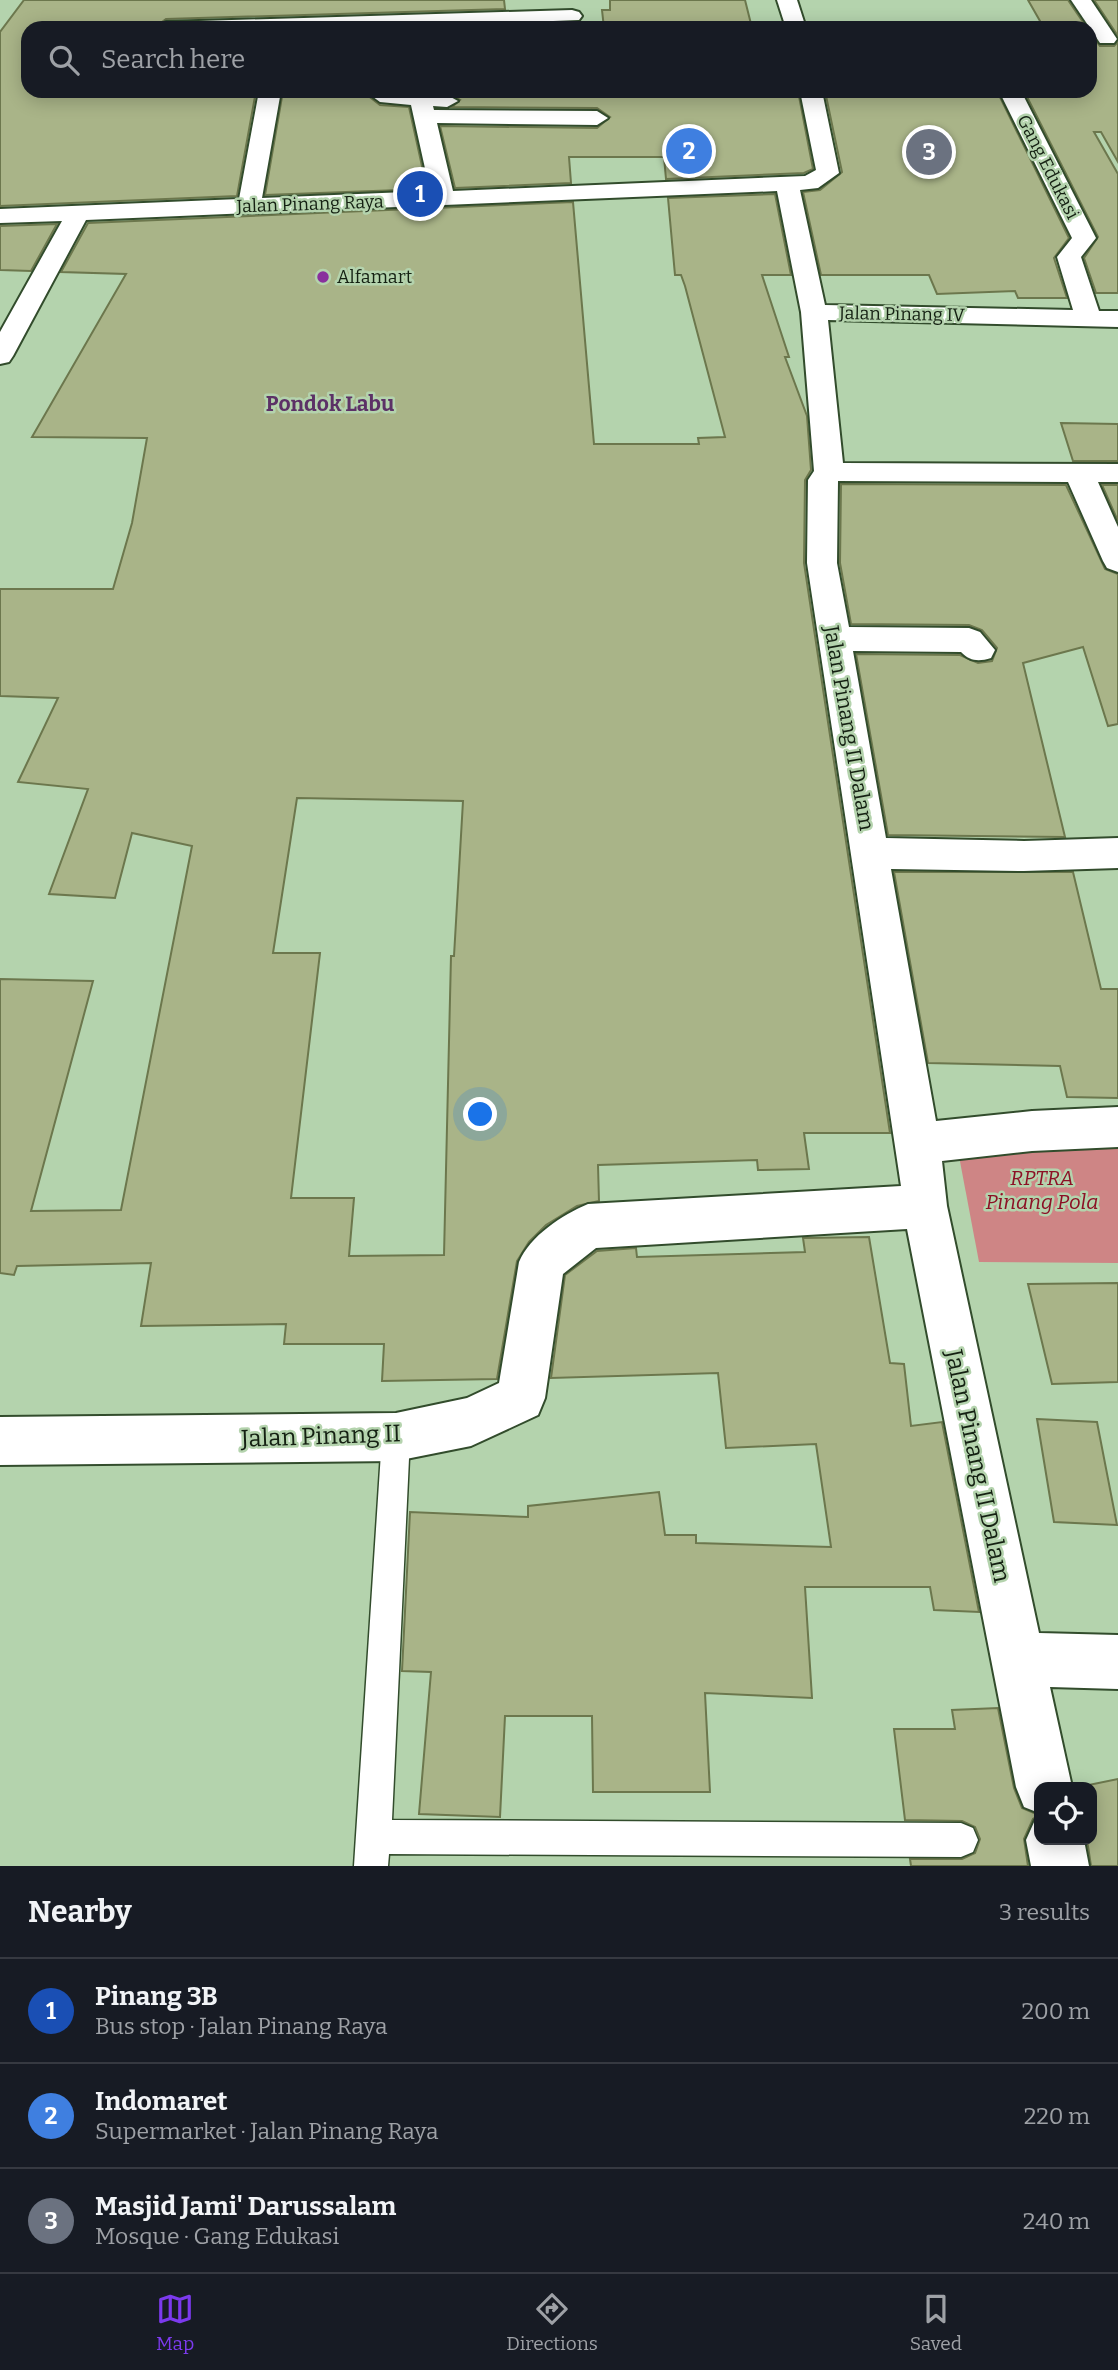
<!DOCTYPE html>
<meta charset="utf-8">
<style>
:root{--surface:#171b24;--page:#20242c;--text:#f1f3f6;--muted:#9ea1a6;--line:#363941;--accent:#7c3aed}
body{margin:0;font-family:Bitter,serif;background:var(--page);color:var(--text)}
.controls{position:absolute;right:21px;bottom:21px;display:grid;overflow:hidden;border-radius:14px;box-shadow:0 4px 18px #0003}
.controls button{width:63px;height:63px;display:grid;place-items:center;padding:0;border:0;border-bottom:2px solid var(--line);background:var(--surface);color:var(--text);font:35px sans-serif}
.you{position:absolute;left:481px;top:1115px;width:24px;height:24px;margin:-18px;border:5px solid #fff;border-radius:50%;background:#1a73e8;box-shadow:0 0 0 10px #1a73e833}
.badge{display:grid;place-items:center;width:46px;height:46px;border-radius:50%;background:var(--accent);color:#fff;font-size:23px;font-weight:700}
.pin{position:absolute;translate:-50% -50%;border:4px solid #fff;box-shadow:0 2px 7px #0006}
.list{margin:0;padding:0;list-style:none}
h2{display:flex;justify-content:space-between;align-items:center;height:91px;margin:0;padding:0 28px;font-size:30px}
h2 small{font-size:23px;font-weight:400;color:var(--muted)}
.list li{display:grid;grid-template-columns:46px 1fr auto;gap:21px;align-items:center;box-sizing:border-box;height:105px;padding:0 28px;border-top:2px solid var(--line)}
.list b{display:block;font-size:26px;white-space:nowrap}
.list p{margin:0;font-size:23px;white-space:nowrap;color:var(--muted)}
.list em{font-size:23px;font-style:normal;color:var(--muted)}
.icon{flex:none;width:38px;height:38px;fill:none;stroke:currentColor;stroke-width:2;stroke-linecap:round;stroke-linejoin:round}
.map{position:relative;flex:none;width:1118px;height:1866px;overflow:hidden}
.search{position:absolute;background:var(--surface);box-shadow:0 4px 18px #0003;left:21px;right:21px;top:21px;height:77px;display:flex;align-items:center;gap:18px;box-sizing:border-box;padding:0 24px;border-radius:21px;color:var(--muted);font-size:26px}
.sheet{height:406px;background:var(--surface)}
nav{display:flex;justify-content:space-around;align-items:center;box-sizing:border-box;height:98px;border-top:2px solid var(--line);background:var(--surface);font-size:19px;color:var(--muted)}
nav a{display:grid;justify-items:center;gap:4px}
nav .on{color:var(--accent)}
.map>svg:first-child{display:block}
</style>
<div class="map">
<svg width="1118" height="1866" viewBox="0 0 1118 1866">
<rect width="100%" height="100%" fill="#b4d3ad"/>
<path fill="#ce8585" d="M952,1119H1118V1263L979,1262Z"/>
<g fill="#a9b488" stroke="#6c774d" stroke-width="2" fill-rule="evenodd">
<path d="M24,0H504L505,9L166,19L154,28H28V91H256L237,196L0,206V32Z"/>
<path d="M610,0H745L752,28H604L602,10H610Z"/>
<path d="M1028,0H1068L1087,28H1044Z"/>
<path d="M1094,0H1118V36Z"/>
<path d="M1090,33L1100,46H1114L1118,42V162L1101,132H1094L1118,174V293H1096L1084,258L1098,237L1024,91H1090Z"/>
<path d="M283,91H362L380,105L409,107L427,189L265,195Z"/>
<path d="M419,91H798L813,169L804,173L666,179L664,157H569L571,183L455,188L440,126L597,128L610,117L597,108L452,107L460,100L448,93Z"/>
<path d="M825,91H997L1069,238L1054,258L1067,298H1018L1015,291L937,294L929,275H821L803,192L820,190L842,172Z"/>
<path d="M775,194L791,275H762L789,357H785L807,416L811,470L805,480L804,563L890,1133H804L809,1169L758,1170L757,1160L598,1165L599,1201L577,1206L546,1225L529,1242L517,1261L497,1379L382,1381L384,1344H284L286,1324L141,1326L151,1263L17,1266L14,1275L0,1273V979L93,981L31,1211L121,1210L192,846L132,833L115,898L49,894L88,789L18,782L58,698L0,696V589H113L132,523L147,438L32,437L126,274L61,272L88,223L573,202L594,444H699L698,438L725,437L685,286L681,275H675L668,198ZM297,798L463,801L454,956H451L444,1255L349,1256L354,1198H291L320,953H273Z"/>
<path d="M57,224L31,271L0,270V226Z"/>
<path d="M1061,423L1118,424V461H1073Z"/>
<path d="M841,484L1066,485L1105,569L1118,574V724L1108,726L1083,647L1023,663L1065,837L888,835L856,654L960,655L978,663L992,661L997,648L982,630L969,625L851,624L840,563Z"/>
<path d="M1102,485H1118V521Z"/>
<path d="M894,872H1073L1101,989H1118V1098L1067,1097L1060,1066L928,1063Z"/>
<path d="M869,1237L890,1363L904,1364L911,1426L942,1422L979,1612L934,1610L930,1587H805L812,1698L705,1693L710,1792H593L592,1716H505L500,1817L419,1814L431,1672L402,1671L410,1512L528,1517V1506L659,1492L665,1535H696V1543L831,1547L816,1444L726,1448L718,1373L551,1378L565,1275L597,1251L636,1248L637,1257L805,1252L803,1238Z"/>
<path d="M1118,1283V1382L1052,1384L1028,1284Z"/>
<path d="M1037,1419L1097,1422L1117,1525L1054,1522Z"/>
<path d="M998,1708L1014,1788L1022,1808L1039,1815L1033,1819L1024,1839L1028,1866H911L910,1859H962L975,1853L980,1839L975,1827L962,1821L905,1820L894,1729H955L952,1710Z"/>
<path d="M1118,1779V1866H1091L1087,1840H1092V1787H1079Z"/>
</g>
<g fill="none" stroke-linecap="round" stroke-linejoin="round">
<defs>
<path id="lane" d="M396,1423L406,1427L410,1437L392,1820L961,1823L973,1828L978,1840L973,1852L961,1857L389,1854L388,1866H354L382,1437L386,1427Z"/>
<g id="street">
<path d="M777,0H797L806,28H786Z"/>
<path d="M1071,0H1091L1117,39L1114,43H1100Z"/>
<path d="M572,10L579,12L582,16L579,20L366,28H156L166,22Z"/>
<path d="M259,91H281L262,198L430,191L411,105L380,102L365,91L447,95L458,101L447,107L433,106L434,110L597,111L608,118L597,125L437,123L453,191L805,176L816,170L800,91H822L839,173L818,188L800,190L825,305L1073,310L1057,257L1072,238L999,91H1021L1096,238L1081,257L1099,311H1118V327L828,320L843,463L1118,464V482H1098L1118,527V572L1107,568L1103,561L1068,482L838,481L837,563L849,627L969,628L980,632L995,650L991,658C978,662 970,661 961,652L853,651L886,838L1024,841L1118,838V868L1024,871L891,869L936,1121L1032,1111L1118,1107V1147L1032,1151L942,1161L947,1206L1039,1633L1118,1635V1689L1050,1687L1072,1787H1039V1813L1024,1807L1016,1787L907,1229L596,1248L563,1274L545,1398L538,1415L471,1446L396,1461L0,1465V1417L396,1413L467,1398L499,1383L519,1262C530,1236 562,1215 588,1204L901,1186L807,563L808,480L814,471L801,312L777,191L86,220L13,356L9,362L0,364V332L62,221L0,223V209L239,199Z"/>
<path d="M1039,1818V1840H1084L1089,1866H1031L1026,1840L1035,1820Z"/>
</g>
</defs>
<use href="#lane" stroke="#324c2c" stroke-width="3"/>
<use href="#street" stroke="#324c2c" stroke-width="4"/>
<use href="#lane" fill="#fff" fill-rule="evenodd"/>
<use href="#street" fill="#fff" fill-rule="evenodd"/>
</g>
<circle fill="#89309d" stroke="#b4d3ad" stroke-width="2.5" cx="323" cy="277" r="7"/>
<g text-anchor="middle" stroke-width="5" stroke-linejoin="round" paint-order="stroke">
<g font-size="18" fill="#142012" stroke="#b4d3ad">
<text transform="translate(1048 167) rotate(63)" y="6">Gang Edukasi</text>
<text transform="translate(310 204) rotate(-2)" y="6">Jalan Pinang Raya</text>
<text transform="translate(902 314) rotate(1)" y="6">Jalan Pinang IV</text>
</g>
<g font-size="18" fill="#142012" stroke="#b4d3ad" text-anchor="start">
<text x="337" y="283">Alfamart</text>
</g>
<g font-size="21" font-weight="bold" fill="#5c3166" stroke="#b4d3ad">
<text x="330" y="411">Pondok Labu</text>
</g>
<g font-size="21" fill="#142012" stroke="#b4d3ad">
<text transform="translate(849 728) rotate(80)" y="7">Jalan Pinang II Dalam</text>
</g>
<g font-size="21" font-style="italic" fill="#8c1025" stroke="#b4d3ad">
<text x="1042" y="1185">RPTRA<tspan x="1042" dy="24">Pinang Pola</tspan></text>
</g>
<g font-size="24" fill="#142012" stroke="#b4d3ad">
<text transform="translate(321 1436) rotate(-2)" y="8">Jalan Pinang II</text>
<text transform="translate(978 1466) rotate(78)" y="8">Jalan Pinang II Dalam</text>
</g>
</g>
</svg>
<div class="controls">
<button><svg class="icon" aria-label="locate" viewBox="0 0 24 24"><circle cx="12" cy="12" r="6"/><path d="M12 2v4M12 18v4M2 12h4M18 12h4"/></svg></button>
</div>
<div class="you"></div>
<div class="pin badge" style="left:420px;top:194px;background:#1a4fb4">1</div>
<div class="pin badge" style="left:689px;top:151px;background:#3f7fe0">2</div>
<div class="pin badge" style="left:929px;top:152px;background:#6b7280">3</div>
<div class="search"><svg class="icon" aria-label="search" viewBox="0 0 24 24"><circle cx="10" cy="10" r="6"/><path d="M15 15l6 6"/></svg>Search here</div>
</div>
<section class="sheet">
<h2>Nearby<small>3 results</small></h2>
<ul class="list">
<li><span class="badge" style="background:#1a4fb4">1</span><div><b>Pinang 3B</b><p>Bus stop · Jalan Pinang Raya</p></div><em>200 m</em></li>
<li><span class="badge" style="background:#3f7fe0">2</span><div><b>Indomaret</b><p>Supermarket · Jalan Pinang Raya</p></div><em>220 m</em></li>
<li><span class="badge" style="background:#6b7280">3</span><div><b>Masjid Jami' Darussalam</b><p>Mosque · Gang Edukasi</p></div><em>240 m</em></li>
</ul>
</section>
<nav>
<a class="on"><svg class="icon" aria-label="map" viewBox="0 0 24 24"><path d="M3 6l6-2 6 2 6-2v14l-6 2-6-2-6 2zM9 4v14M15 6v14"/></svg>Map</a>
<a><svg class="icon" aria-label="directions" viewBox="0 0 24 24"><path d="M12 3l9 9-9 9-9-9zM9 14v-3h6M13 9l2 2-2 2"/></svg>Directions</a>
<a><svg class="icon" aria-label="saved" viewBox="0 0 24 24"><path d="M7 4h10v16l-5-4-5 4z"/></svg>Saved</a>
</nav>
